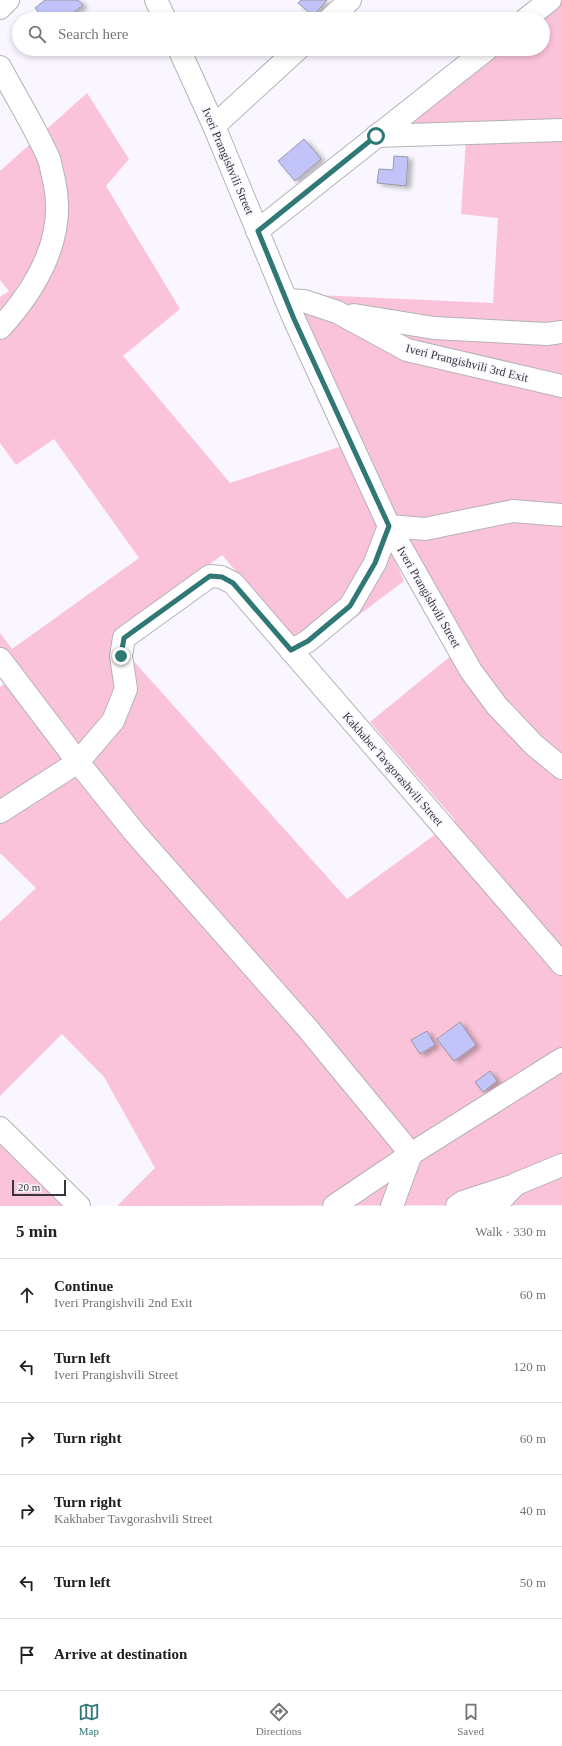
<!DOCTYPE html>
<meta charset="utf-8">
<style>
:root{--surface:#fff;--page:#f6f6f6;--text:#202124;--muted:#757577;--line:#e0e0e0;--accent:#2f7875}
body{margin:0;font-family:Georgia,serif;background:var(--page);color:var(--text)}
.scale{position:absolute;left:12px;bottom:10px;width:54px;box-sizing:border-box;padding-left:4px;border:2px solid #373539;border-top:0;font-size:11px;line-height:14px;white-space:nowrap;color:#373539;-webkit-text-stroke:3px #faf6ff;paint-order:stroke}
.stop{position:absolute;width:12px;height:12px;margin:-9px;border:3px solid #2f7875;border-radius:50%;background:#fff}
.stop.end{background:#2f7875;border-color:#fff;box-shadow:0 1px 4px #0008}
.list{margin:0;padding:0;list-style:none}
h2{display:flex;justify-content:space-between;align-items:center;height:52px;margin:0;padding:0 16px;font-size:17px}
h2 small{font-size:13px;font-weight:400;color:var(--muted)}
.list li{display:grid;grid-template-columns:26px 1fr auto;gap:12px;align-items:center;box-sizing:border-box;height:72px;padding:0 16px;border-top:1px solid var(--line)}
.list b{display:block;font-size:15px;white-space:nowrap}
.list p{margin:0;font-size:13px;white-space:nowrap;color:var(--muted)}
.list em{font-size:13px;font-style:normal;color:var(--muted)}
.icon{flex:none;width:22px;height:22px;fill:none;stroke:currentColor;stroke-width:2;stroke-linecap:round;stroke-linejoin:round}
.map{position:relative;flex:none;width:562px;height:1206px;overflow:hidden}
.search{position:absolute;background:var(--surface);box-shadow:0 2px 6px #0003;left:12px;right:12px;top:12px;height:44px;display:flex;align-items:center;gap:10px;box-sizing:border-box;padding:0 14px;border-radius:22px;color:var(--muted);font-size:15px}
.sheet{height:484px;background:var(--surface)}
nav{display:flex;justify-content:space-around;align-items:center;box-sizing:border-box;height:56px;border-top:1px solid var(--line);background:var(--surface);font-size:11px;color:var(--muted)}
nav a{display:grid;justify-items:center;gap:2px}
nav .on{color:var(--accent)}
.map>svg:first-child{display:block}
</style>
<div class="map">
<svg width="562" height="1206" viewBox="0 0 562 1206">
<defs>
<filter id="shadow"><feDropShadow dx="4.5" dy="2.5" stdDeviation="2" flood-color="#0004"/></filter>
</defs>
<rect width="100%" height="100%" fill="#faf6ff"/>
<g fill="#fac3d9">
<path d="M538,0H562V1205L117,1206L155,1168L104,1077L62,1034L0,1096V922L36,888L0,853V687L6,683L0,674V633L12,649L139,558L54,439L16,465L0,443V297L9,291L0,280V171L87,93L129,159L106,186L180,309L123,356L230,483L345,445L404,581L307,654L222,555L112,637L347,899L455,820L370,722L458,650L293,294L493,303L498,218L461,214L466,140L385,141L477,49H543V19H515Z"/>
<path d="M0,1137L70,1206H0Z"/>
</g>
<g fill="#c2c4f9" stroke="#9899a1" filter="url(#shadow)">
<path d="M45,0H78L83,5L66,19H44L35,8Z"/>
<path d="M301,0H327L313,16L298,3Z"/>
<path d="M304,139L321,159L295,181L278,161Z"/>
<path d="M394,156L408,157L406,186L377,183L379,169L393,170Z"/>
<path d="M460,1022L476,1045L454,1061L437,1039Z"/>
<path d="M427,1031L435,1045L420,1054L411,1040Z"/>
<path d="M490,1071L497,1081L483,1092L475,1082Z"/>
</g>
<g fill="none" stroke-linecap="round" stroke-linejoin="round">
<defs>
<g id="minor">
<path d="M156,0L165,19"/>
<path d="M0,8L8,0"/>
<path d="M330,19L350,0"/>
<path d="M526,19L550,0"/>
<path d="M179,49L214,126L294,319L389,526L471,671L497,706L534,745L562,768"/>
<path d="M0,67C16,97 35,127 49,159C51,165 52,173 54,180C67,236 37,288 0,328"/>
<path d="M214,126L298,49"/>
<path d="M376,136L562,130"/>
<path d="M257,231L487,49"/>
<path d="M286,300L304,301L337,312L407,350L562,386"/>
<path d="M354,315L434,328L547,334L562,332"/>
<path d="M291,651L308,641L350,606L375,563L389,526L425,529L513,511L562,515"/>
<path d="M0,659L78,762L135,833L308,1029L411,1154L392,1206"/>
<path d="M0,812L78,762L113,721L126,689L121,656L124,638L210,576L221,577L233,583L562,964"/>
<path d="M0,1128L79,1206"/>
<path d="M334,1206L411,1154L562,1059"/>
<path d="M457,1206L463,1202L512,1186"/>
<path d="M495,1206L516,1184L562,1165"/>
</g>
</defs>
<use href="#minor" stroke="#b5b1b9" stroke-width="24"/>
<use href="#minor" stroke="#fff" stroke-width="22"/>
</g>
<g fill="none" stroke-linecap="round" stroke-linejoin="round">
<path stroke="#2f7875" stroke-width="5" d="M121,656L124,638L210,576L222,577L233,583L291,650L308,641L350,606L375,563L389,526L294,319L258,231L376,136"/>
</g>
<g text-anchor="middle" stroke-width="3" stroke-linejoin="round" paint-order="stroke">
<g font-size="12" fill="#373539" stroke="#faf6ff">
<text transform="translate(228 161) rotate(67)" y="4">Iveri Prangishvili Street</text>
<text transform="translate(467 363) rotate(14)" y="4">Iveri Prangishvili 3rd Exit</text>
<text transform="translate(429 597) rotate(60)" y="4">Iveri Prangishvili Street</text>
<text transform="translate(393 769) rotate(49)" y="4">Kakhaber Tavgorashvili Street</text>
</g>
</g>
</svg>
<div class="scale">20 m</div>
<div class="stop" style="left:376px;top:136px"></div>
<div class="stop end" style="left:121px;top:656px"></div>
<div class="search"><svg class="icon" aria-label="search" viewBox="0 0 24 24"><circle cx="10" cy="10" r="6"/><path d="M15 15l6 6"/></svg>Search here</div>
</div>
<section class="sheet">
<h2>5 min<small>Walk · 330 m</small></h2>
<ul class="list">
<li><svg class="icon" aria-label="ahead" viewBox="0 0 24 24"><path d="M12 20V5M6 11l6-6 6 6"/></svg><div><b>Continue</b><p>Iveri Prangishvili 2nd Exit</p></div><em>60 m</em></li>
<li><svg class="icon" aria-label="left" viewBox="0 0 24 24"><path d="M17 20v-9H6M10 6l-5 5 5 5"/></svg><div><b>Turn left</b><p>Iveri Prangishvili Street</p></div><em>120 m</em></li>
<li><svg class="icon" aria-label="right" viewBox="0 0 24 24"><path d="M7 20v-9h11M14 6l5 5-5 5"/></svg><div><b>Turn right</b></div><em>60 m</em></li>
<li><svg class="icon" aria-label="right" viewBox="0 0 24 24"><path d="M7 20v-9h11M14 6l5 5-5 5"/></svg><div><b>Turn right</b><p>Kakhaber Tavgorashvili Street</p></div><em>40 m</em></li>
<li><svg class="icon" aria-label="left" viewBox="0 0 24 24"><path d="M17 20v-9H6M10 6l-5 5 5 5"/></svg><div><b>Turn left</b></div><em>50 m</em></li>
<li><svg class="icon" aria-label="arrive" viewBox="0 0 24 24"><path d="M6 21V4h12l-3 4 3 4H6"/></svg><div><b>Arrive at destination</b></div></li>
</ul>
</section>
<nav>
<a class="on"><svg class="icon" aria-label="map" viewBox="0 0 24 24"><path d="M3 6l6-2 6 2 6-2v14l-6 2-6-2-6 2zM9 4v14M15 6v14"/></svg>Map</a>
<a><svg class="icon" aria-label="directions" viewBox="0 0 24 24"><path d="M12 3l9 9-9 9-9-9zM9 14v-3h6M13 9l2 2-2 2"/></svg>Directions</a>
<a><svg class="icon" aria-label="saved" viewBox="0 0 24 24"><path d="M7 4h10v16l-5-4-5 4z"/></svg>Saved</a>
</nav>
